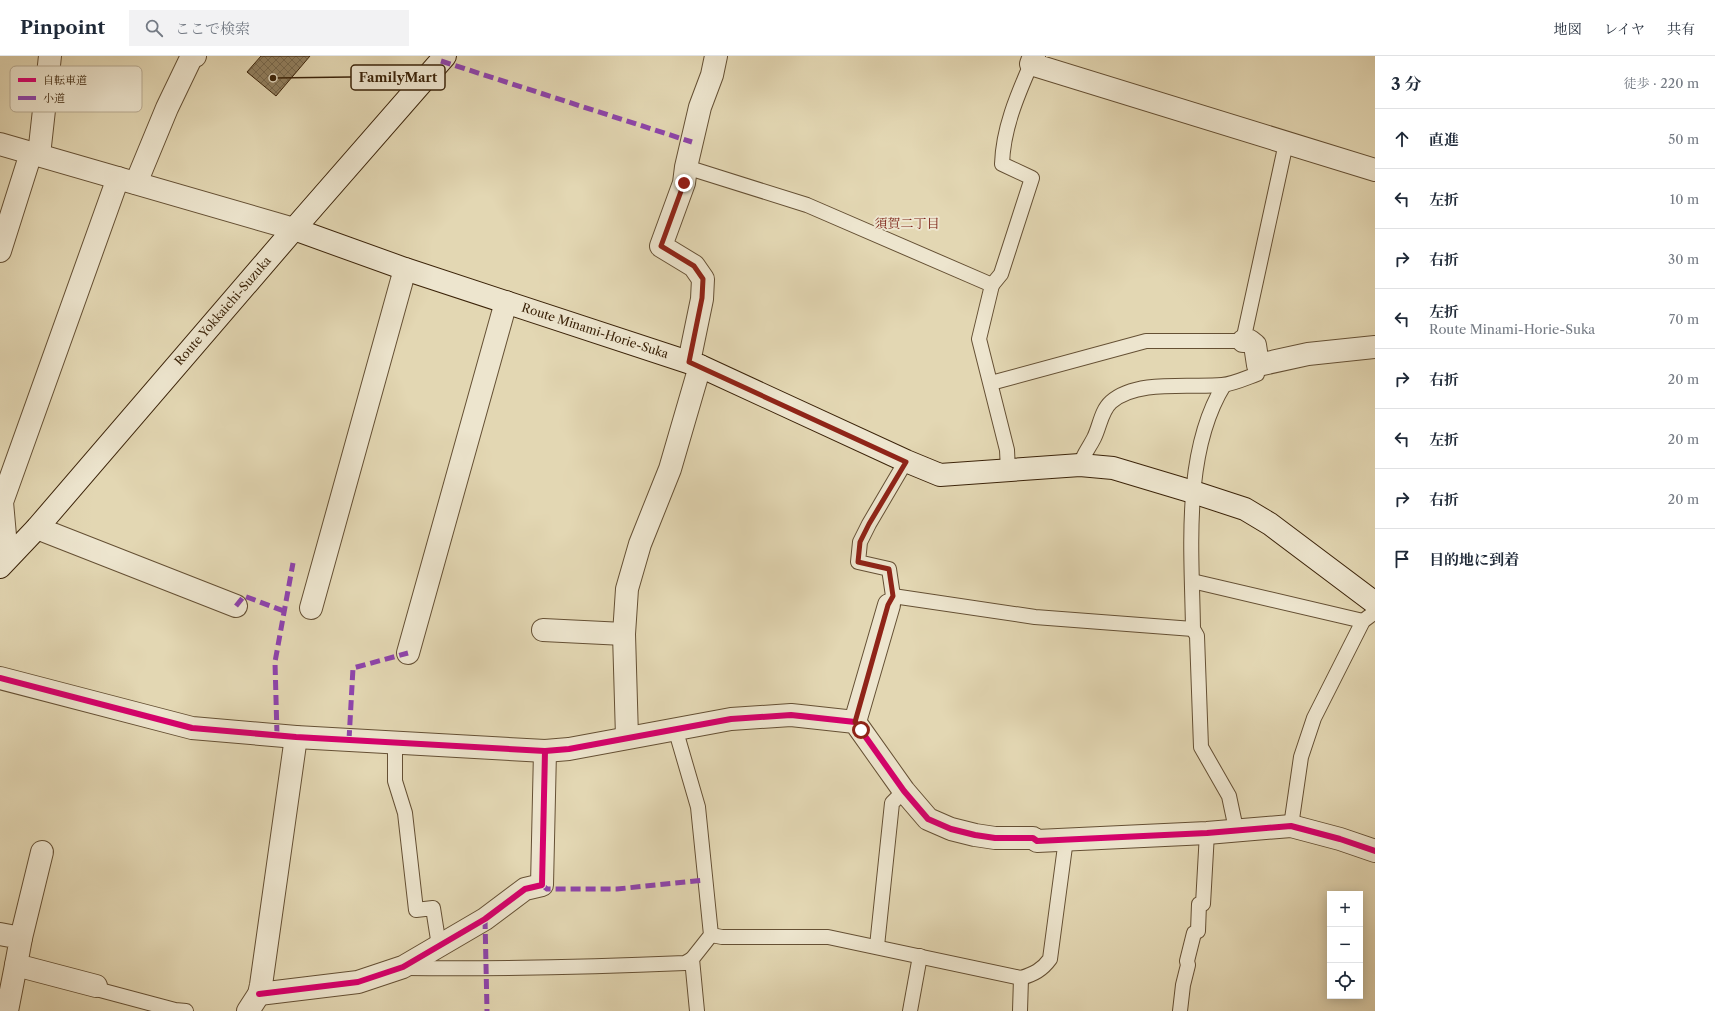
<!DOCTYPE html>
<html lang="ja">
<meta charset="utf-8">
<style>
:root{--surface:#fff;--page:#f2f2f3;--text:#1f2937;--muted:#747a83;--line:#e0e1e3}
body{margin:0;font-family:"Libre Caslon Text","Noto Serif JP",serif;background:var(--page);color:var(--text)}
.controls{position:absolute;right:12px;bottom:12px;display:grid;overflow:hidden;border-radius:0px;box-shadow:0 2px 10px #0003}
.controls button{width:36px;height:36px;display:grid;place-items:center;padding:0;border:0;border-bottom:1px solid var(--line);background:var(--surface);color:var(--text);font:20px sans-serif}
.stop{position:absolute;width:12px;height:12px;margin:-9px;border:3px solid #8f2418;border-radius:50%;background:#fff}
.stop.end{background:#8f2418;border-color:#fff;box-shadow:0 1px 4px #0008}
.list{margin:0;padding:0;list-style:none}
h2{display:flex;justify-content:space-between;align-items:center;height:52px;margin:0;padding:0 16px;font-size:17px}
h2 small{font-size:13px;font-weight:400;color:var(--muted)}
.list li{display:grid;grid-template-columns:26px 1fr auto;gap:12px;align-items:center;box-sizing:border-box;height:60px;padding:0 16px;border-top:1px solid var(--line)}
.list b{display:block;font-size:15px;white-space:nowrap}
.list p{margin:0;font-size:13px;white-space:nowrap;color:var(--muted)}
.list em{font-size:13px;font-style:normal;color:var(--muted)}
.icon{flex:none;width:22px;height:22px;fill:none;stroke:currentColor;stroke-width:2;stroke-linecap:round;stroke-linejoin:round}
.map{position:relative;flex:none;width:1375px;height:955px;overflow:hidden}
header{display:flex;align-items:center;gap:24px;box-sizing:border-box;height:56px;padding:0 20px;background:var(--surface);border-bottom:1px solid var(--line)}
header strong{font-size:19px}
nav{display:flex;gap:22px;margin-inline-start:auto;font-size:14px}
.search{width:280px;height:36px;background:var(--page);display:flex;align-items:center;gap:10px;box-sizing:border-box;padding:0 14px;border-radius:0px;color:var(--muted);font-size:15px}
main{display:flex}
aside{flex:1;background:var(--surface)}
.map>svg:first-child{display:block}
</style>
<header>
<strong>Pinpoint</strong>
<div class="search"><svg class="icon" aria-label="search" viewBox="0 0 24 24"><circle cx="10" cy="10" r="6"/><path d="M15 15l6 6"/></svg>ここで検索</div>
<nav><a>地図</a><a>レイヤ</a><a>共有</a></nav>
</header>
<main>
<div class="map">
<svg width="1375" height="955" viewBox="0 0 1375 955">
<defs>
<pattern id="building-cross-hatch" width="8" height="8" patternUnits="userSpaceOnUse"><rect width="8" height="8" fill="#928161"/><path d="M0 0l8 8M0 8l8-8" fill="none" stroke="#78694e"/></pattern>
</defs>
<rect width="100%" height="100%" fill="#e3d7b3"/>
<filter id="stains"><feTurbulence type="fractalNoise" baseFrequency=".005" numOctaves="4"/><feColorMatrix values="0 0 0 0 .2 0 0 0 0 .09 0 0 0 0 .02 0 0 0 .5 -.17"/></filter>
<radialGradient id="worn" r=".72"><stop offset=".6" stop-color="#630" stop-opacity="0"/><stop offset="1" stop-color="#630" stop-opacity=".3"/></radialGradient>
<path fill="url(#building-cross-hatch)" stroke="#3b2309" d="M261,0H310L276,40L247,16Z"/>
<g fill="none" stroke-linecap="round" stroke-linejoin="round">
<defs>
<g id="lane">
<path d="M686,111L807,149L992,229L979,283L1007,394L1008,415"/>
<path d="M992,229L1001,218L1032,122L1002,108C1003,73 1017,40 1031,8"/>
<path d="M991,327L1146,285H1243L1286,87"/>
<path d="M1224,329C1182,397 1192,497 1193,573L1197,580L1201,691L1229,740L1236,773"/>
<path d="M1080,409C1084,397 1089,392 1094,382C1100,370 1101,355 1111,346C1137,323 1190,332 1222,329C1233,328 1246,322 1257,318L1258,309"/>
<path d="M1192,525L1363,565"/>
<path d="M893,540L1035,561L1193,573"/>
<path d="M889,548L893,540L889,513L858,506L860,486L869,468L906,405"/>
<path d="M675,672L698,751L711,879L692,903L697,955"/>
<path d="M395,686V725L405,757L416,854L433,852L439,890"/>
<path d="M1291,770L1301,701L1314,662L1363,565L1375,556"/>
<path d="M711,879L722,881H828L1021,922C1034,918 1042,914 1050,903L1066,783"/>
<path d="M877,890L892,747L904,735"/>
<path d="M406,912C499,913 592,911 685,907L692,903"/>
<path d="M96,930L100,934L175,954L186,955"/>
<path d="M910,955L920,900"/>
<path d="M1020,955L1021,922"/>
<path d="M1180,955L1183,929L1188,909L1187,905L1194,877L1198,875L1199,848H1203L1207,777"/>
</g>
<g id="street">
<path d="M1034,0L1031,8L1375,114"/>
<path d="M0,88L294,173"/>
<path d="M39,99L50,0"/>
<path d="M136,127L167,52L191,2L195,0"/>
<path d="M0,195L31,97"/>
<path d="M1243,285H1250L1255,289L1258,309L1308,298L1375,291"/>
<path d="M689,306L702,243L703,223L694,210L661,190L684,127L686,111L700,51L712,19L716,0"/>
<path d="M37,472L236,550"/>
<path d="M7,502L2,446L118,122"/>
<path d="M311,552L405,213"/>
<path d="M543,574L624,578"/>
<path d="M408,597L506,246"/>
<path d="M0,622L192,672L296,681L545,695L569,693L731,663L791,659L855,666L904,735L928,763L951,773L975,779L995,782H1033L1037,785L1207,777L1291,770L1340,783L1375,795"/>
<path d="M855,666L889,549"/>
<path d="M627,681L624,578L627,533L640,488L670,413L700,310"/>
<path d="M0,878L21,882L16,909L96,930"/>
<path d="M21,882L42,796"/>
<path d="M259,938L358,926L403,911L485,863L525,833L542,829L545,695"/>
<path d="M7,955L16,909"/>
<path d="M248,955L259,938L261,929L296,681"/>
</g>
<g id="secondary">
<path d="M294,173L405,213L700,310L906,405L940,419L1080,409L1113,412L1193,436L1245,453L1270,468L1375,547"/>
<path d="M0,511L37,472L294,173L445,0"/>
</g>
</defs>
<use href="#lane" stroke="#655034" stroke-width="16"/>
<use href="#street" stroke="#655034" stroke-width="24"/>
<use href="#secondary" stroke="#3b2309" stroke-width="24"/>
<use href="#lane" stroke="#ede5ce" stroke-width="14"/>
<use href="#street" stroke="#ede5ce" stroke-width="22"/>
<use href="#secondary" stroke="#ede5ce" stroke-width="22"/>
<g stroke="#8e44ad" stroke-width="5" stroke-dasharray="10 5" stroke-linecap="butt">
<path d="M441,5L692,86"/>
<path d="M236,550L244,540L284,555"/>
<path d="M277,679L275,606L293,507"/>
<path d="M349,684L353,612L408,597"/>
<path d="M542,829L547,833H617L705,824"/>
<path d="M485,863L487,955"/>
</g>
<defs>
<g id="cycleway">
<path d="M0,622L192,672L296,681L545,695L569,693L731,663L791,659L855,666L904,735L928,763L951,773L975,779L995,782H1033L1037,785L1207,777L1291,770L1340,783L1375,795"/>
<path d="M259,938L358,926L403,911L485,863L525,833L542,829L545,695"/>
</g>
</defs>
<use href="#cycleway" stroke="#ede5ce" stroke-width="8"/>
<use href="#cycleway" stroke="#d6006c" stroke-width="6"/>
</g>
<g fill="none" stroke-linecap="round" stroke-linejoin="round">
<path stroke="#8f2418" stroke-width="5" d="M684,127L661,190L694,210L703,223L702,242L689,306L906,406L869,468L860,486L858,506L889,513L893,540L888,549L855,666L861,674"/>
</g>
<g text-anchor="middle" stroke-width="4" stroke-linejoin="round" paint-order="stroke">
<g font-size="12" fill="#3b2309" stroke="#ede5ce">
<text transform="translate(223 255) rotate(-49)" y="4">Route Yokkaichi-Suzuka</text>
<text transform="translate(595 275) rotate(18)" y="4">Route Minami-Horie-Suka</text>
</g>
<g font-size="13" fill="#7a1f14" stroke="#ede5ce">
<text x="907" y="172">須賀二丁目</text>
</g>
</g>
<rect x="10" y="10" width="132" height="46" rx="6" fill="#ede5ce" stroke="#b8ab93" stroke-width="1"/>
<rect x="18" y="22" width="18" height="4" fill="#d6006c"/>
<rect x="18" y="40" width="18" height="4" fill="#8e44ad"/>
<g font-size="11" fill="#3b2309">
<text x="43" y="28">自転車道</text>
<text x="43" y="46">小道</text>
</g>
<path fill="none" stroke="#3b2309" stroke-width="1.5" d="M273 22L351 21"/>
<circle fill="#3b2309" stroke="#ede5ce" stroke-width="1.5" cx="273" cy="22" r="4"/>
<rect fill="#ede5ce" stroke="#3b2309" stroke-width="1.5" x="351" y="9" width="94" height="25" rx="4"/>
<g font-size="13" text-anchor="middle" font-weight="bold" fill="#3b2309">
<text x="398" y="26">FamilyMart</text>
</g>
<rect width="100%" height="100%" filter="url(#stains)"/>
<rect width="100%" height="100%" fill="url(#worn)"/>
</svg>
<div class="controls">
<button>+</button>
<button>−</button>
<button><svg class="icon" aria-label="locate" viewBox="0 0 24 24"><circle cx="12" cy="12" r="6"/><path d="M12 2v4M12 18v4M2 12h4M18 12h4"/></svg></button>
</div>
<div class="stop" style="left:861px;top:674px"></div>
<div class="stop end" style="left:684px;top:127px"></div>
</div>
<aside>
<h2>3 分<small>徒歩 · 220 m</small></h2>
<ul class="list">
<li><svg class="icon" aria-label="ahead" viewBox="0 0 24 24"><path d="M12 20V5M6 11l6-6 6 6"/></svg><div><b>直進</b></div><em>50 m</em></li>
<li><svg class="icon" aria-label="left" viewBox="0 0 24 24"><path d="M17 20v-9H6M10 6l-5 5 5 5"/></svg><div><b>左折</b></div><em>10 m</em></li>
<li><svg class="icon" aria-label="right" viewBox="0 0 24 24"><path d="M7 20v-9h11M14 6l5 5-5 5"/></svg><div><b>右折</b></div><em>30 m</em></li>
<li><svg class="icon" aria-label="left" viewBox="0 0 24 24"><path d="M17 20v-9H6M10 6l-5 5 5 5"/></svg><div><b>左折</b><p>Route Minami-Horie-Suka</p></div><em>70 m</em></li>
<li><svg class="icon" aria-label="right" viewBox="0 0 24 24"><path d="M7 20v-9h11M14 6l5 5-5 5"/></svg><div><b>右折</b></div><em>20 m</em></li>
<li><svg class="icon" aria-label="left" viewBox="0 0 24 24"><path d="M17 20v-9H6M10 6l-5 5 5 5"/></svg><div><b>左折</b></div><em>20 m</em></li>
<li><svg class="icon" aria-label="right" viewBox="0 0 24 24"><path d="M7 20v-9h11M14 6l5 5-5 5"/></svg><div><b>右折</b></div><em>20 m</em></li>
<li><svg class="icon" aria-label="arrive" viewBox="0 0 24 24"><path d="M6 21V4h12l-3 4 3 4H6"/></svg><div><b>目的地に到着</b></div></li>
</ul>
</aside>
</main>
